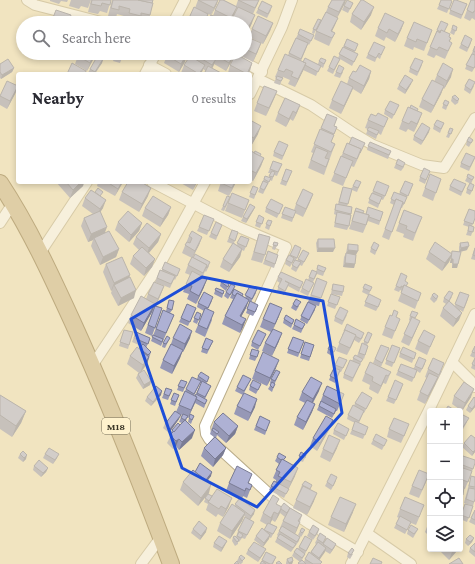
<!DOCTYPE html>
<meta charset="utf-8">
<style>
:root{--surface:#fff;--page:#f2f2f3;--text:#2b2b33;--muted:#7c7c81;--line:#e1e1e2}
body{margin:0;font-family:"Crimson Pro",serif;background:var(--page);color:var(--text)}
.controls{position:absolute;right:12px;bottom:12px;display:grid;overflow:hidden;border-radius:4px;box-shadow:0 2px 6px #0003}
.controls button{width:36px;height:36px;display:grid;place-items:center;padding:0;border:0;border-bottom:1px solid var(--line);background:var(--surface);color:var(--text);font:20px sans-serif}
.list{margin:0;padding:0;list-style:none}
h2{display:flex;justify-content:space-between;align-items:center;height:52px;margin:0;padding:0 16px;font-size:17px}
h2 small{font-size:13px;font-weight:400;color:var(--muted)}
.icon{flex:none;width:22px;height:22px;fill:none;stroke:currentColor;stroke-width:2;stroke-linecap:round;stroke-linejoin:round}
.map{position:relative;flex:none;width:475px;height:564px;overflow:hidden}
.search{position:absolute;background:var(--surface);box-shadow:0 2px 6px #0003;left:16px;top:16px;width:236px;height:44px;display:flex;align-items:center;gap:10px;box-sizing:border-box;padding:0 14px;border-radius:22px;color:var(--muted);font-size:15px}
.panel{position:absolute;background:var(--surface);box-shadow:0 2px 6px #0003;left:16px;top:72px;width:236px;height:112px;border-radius:4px}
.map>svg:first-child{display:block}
</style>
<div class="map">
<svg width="475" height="564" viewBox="0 0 475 564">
<rect width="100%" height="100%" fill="#f1e4c0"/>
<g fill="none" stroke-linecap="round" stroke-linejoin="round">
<defs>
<g id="street">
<path d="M27,0L35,5L105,23"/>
<path d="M173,23L185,0"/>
<path d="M228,53L262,72"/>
<path d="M149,65L166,74"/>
<path d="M145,74L156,53"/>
<path d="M258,79L311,105L353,133L373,145L422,165L444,168L475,118"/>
<path d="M250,94L282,27L292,0"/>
<path d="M152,182L236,226L286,247L205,426L206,434L209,439L279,503L310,524L358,552"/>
<path d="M0,223L13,203"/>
<path d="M40,253L87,182"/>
<path d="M452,362L470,380L475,387"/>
<path d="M92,366L160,264L205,182"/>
<path d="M368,534L411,564"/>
<path d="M141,564L161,537"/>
<path d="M351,564L428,412L475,314"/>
</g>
<path id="primary" d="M0,183C29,227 51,275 73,323C109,402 141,483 171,564"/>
</defs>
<use href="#street" stroke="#b9ac8a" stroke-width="12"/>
<use href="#primary" stroke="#806632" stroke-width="18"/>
<use href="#street" stroke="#fff" stroke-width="10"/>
<use href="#primary" stroke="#cab388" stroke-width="16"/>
</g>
<g fill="#9698b6" fill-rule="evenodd">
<path d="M50,0H68L67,2L61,1L59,4L50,1Z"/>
<path d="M71,0H91L88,8L81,6L79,9L69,6Z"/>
<path d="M91,0H111L107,13L100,11L98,14L88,12Z"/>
<path d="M112,0H153L150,15L147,23L139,21L138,23H133L126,21L127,17L117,14L116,18L108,16Z"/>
<path d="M198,0H218L211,15L213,16L215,10L220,1L218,0H224L236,6L238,0L258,3L253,14L252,23L246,35H245V23H231L237,9L236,8L234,15L229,23H207L211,15L208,14L205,23H187L189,18L195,8Z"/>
<path d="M454,0L467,4L461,19L449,14Z"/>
<path d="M475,0V20L472,18L470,21L464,18L467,10Z"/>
<path d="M452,1L447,13L437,9L439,5Z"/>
<path d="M345,3L337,17L335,25L332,31L335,33L329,46L314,39L316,31L326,12L328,7Z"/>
<path d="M353,3L348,13L342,10L344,6Z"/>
<path d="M258,9L271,10L267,18L256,13Z"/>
<path d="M352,14L371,15L361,30L350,22Z"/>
<path d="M321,20L314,34L312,33L313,29Z"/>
<path d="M404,22L401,30L395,42L386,37L384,41L375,36L378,28Z"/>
<path d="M273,23L270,31L263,44L249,37L252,29Z"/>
<path d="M453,25L457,27L454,35L450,33Z"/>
<path d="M432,30L424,51L414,47L413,50L404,46L407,38Z"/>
<path d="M437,30L444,32L449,37L451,38L450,41L449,50L445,59L436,55L434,58L427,55Z"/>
<path d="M298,34L312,39L309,45L308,44L301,61L303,62L318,64L319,61L326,60L323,68L320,66L316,76L303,70L295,87L288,84L290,80L283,77L280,85L274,83L276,78L275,77L278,70L288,55Z"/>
<path d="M245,36L258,51L253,62L237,54L238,53H245Z"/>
<path d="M347,39L358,44L354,53L358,54L352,66L340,59L333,74L327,71L329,67L338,58Z"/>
<path d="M471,43L467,52L459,48L461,44Z"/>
<path d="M475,46V67L472,72L465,69Z"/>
<path d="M383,51L380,59L377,57L375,62L366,58L368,54Z"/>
<path d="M79,53H102L101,55L96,53L87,71L75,64Z"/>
<path d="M105,53H111L109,58L104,55Z"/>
<path d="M116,53H127V54L124,53L120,63L113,61Z"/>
<path d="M168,53H213L212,56L213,57L215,53H235L232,60L226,71L214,64L212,68L206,71L203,69L201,74H183L181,73L184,65L187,60L186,59L179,72L164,63Z"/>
<path d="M103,59L102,63L95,74H90L88,73L90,69Z"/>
<path d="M252,63L248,74H229L228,73L230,65Z"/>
<path d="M0,64L14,68L12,72L1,79L0,78Z"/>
<path d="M422,65L417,76L409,72L410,68Z"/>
<path d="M371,71L369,79L361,94L353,89L350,95L341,114L329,108L332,100L347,84L349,78L356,72Z"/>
<path d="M336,72H343L340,78L334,76Z"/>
<path d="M437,75L451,77L444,89L443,88L441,94L431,113L419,107L422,99L434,82Z"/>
<path d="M411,84L405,94L397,89L399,85Z"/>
<path d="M18,86L15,94L7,109L0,105V96Z"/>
<path d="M465,86H474L470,94L464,90Z"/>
<path d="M277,91L266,116L254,111L257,103Z"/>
<path d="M452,97L459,99L458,103L455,105L451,101Z"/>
<path d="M445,100L449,102L446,110L442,108Z"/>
<path d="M300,105L293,121L290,119L286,127L275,121L278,113Z"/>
<path d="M399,105L392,119L384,114L385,110Z"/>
<path d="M418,111L419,121L414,132L408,129L406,132L399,129L402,121Z"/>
<path d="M327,114L334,126L337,127L331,142L335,144L324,175L308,168L313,153L311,152Z"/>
<path d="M376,116L388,118L381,135L378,133L376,139L366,134L368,129L365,128L368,120Z"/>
<path d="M250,121L258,134L251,146L250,145Z"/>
<path d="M444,123L440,133L433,129L434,125Z"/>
<path d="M429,132L421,145L413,140L414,136Z"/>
<path d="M448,133H451L449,138L446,137Z"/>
<path d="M473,140L469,147L466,145L467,141Z"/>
<path d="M347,143L349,144L365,143L354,167L351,166L343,186L331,181Z"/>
<path d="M288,145L282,160L273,156L274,152Z"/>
<path d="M368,146L391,151L388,159L367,150Z"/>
<path d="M250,153L260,156L264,158L261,166L253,181L250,180Z"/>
<path d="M475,158L469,171L460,167L461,163Z"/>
<path d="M398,159L404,167L401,171L394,168Z"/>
<path d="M273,161L282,164L277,176L274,175L272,181L270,180L263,194L258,192L265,176L269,177L270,173H268Z"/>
<path d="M286,169L292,171L286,186L280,184Z"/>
<path d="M430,171L425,184L419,181L420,177Z"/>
<path d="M430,174L441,179L433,201L422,196Z"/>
<path d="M467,177H474L471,184L465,181Z"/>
<path d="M405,181L413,184L402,208H401L389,240L382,237L394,205L390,203L394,192L399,194Z"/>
<path d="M56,182H84L83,186L70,198Z"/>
<path d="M98,182H123L115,196L97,186Z"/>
<path d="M179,182H197L193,190Z"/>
<path d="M221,182H236L229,196L218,191Z"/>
<path d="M361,182L357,192L352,190L347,206L352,207L349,226L347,230L334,227L336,215L334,214L335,208L336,204H338L343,187L351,189L353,186Z"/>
<path d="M466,184L461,196L449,190L450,186Z"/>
<path d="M253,186L258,188L254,199L249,197Z"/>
<path d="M467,189H473L470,195L466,193Z"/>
<path d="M388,190L383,200L381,199L378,208L368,203L373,191Z"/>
<path d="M122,192L148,196L139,212L119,200Z"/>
<path d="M313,194L303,217L295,213L292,222L281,218L285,207L294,210L296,204Z"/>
<path d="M101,196L103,208L100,212L105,233L119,249L116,257L100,265L91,246L93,240L88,242L81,226L84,218L93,214L82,206L85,198Z"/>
<path d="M249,200L242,218L225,211L228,203Z"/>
<path d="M229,201L224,211L221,210L223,206Z"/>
<path d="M283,205L277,218L265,212L266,208Z"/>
<path d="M171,207L168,215L160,227L142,216L145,208Z"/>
<path d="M255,207L253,211L246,223L241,221L243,217Z"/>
<path d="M469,209L475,218L472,226L474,227L471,236L466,235L469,227L463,225Z"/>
<path d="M404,210L422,217L413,241L403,237L404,234L396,231Z"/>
<path d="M355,211L365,214L383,212L379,225L368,221L363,233L349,229Z"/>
<path d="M259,215L264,218L260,228L255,226Z"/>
<path d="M214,219L207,235L197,231L199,227Z"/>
<path d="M268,220L272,221L269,230L265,228Z"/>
<path d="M118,222L142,223L139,231L129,242L115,230Z"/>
<path d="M222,225L216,240L209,237L211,233Z"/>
<path d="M232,230L238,232L234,243L237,245L241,236L249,239L244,251L242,250L240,257L229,272L220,267L223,259L233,244L227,242Z"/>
<path d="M161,234L158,242L149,253L155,259L152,267L144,276L130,264L133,256L139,250L133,244L136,237Z"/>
<path d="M259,234L265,255L262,263L251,260Z"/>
<path d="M189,236L202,237L199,245L193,257L209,266L206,272L205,271L203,276L204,287L196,304L187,299L189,294L183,292L190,275L185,273L188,265L192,258L182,253Z"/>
<path d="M318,239L333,252H317L316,243Z"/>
<path d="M274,242L278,243L275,250L272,249Z"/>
<path d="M460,243L467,250L460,252L457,268H452V263H450L451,257L449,262L442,271L426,259L429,252L451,254L452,251L459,252V247Z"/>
<path d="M348,244L356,255L354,268L343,267L344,257L346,253L347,248Z"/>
<path d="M295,245L300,252L296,260L297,261L298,259L309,253L302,266L300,265L296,272L291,269L294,262L293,261L290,267L285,264L286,260L290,256Z"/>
<path d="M379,245L375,255L370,252L371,248Z"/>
<path d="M475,247V260L471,259Z"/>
<path d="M268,251L278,255L274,268L263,264Z"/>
<path d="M106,264L134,298L118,306L111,293L112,290L111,291L103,272Z"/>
<path d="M318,265L326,268L323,276L317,274L313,282L312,287L308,296L300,292L302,288L308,280L312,270L316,272Z"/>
<path d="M162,269H180L175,280L174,279L170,288L155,282L160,270L162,271Z"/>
<path d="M278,277L303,282L299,292L288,286L284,295L277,291L280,283L277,281Z"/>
<path d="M317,278L321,298L319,306L314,305L315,310L307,324L300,320L308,302Z"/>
<path d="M221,282L229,284L226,291L220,286Z"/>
<path d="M405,282L406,286L421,293L415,309L398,301L402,291L400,290L399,292L394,290L396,286Z"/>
<path d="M333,284L343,292L342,296L331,294L332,288Z"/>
<path d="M365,284L372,287L369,294L380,304L376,311L364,306L368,295L362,292Z"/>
<path d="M164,286L156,306L162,308L152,336L145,333L154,307V306L152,312L141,331L128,323L131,315L146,299L148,294Z"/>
<path d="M250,286L256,293L251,302L257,309L253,316L246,313L250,302L248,301L246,308L241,317L246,319L243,327L240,333L222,324L225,316L233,299L230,298L233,291L228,299L224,296L226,292L234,289L245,298Z"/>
<path d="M216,288L224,291L222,298L214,294Z"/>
<path d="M460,292L468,299L463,312L460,310L459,320L453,327L440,316L443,308L446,304L443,302L444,298L452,297L449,301L455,306Z"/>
<path d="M331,294L340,297L335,309L327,306Z"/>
<path d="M432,295L438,296L437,300L434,303L430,299Z"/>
<path d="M169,300L172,310L170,313L174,315L161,346L151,341L163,310L166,311Z"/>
<path d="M212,301L208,309L212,320L205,337L195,332L204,311L197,307L198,303Z"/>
<path d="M293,304L299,306L296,311L291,308Z"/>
<path d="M196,308L188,326L179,322L181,318Z"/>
<path d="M197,312L201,314L197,324L193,322Z"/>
<path d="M347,315L342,325L334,321L335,317Z"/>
<path d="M279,316L273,329L279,341L272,356L262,351L265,343L271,332L260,327L263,319Z"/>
<path d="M392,316L400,319L392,339L382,335L385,327Z"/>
<path d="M410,316L415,319L417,328L409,346L401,342L410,321L409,320Z"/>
<path d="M284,319L294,320L291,328L283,323Z"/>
<path d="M305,324L301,333L292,329L294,325Z"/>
<path d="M124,330L133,332L128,349L119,346Z"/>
<path d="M344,331L363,337L359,343L354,340L347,355L336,351L343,335H342Z"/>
<path d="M136,332L150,338L146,348L151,352L147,364L141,372L151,381L150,385L143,389L136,378L138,374L139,373L127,364L130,356L141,346L132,342Z"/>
<path d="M368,332L372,334L367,345L368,346L364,359L362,358L361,363L360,366H359L352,382L343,378L344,374L352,361L355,355L357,356L362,343L363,344Z"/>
<path d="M266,334L258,350L251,346L252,342Z"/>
<path d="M293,337L304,341L298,357L287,353Z"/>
<path d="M170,338L165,348L162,347L163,343Z"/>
<path d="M173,338H190L183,352H182L180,358L172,374L160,368L163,360L171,344Z"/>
<path d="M206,338L213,341L207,354L201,352Z"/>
<path d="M418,341L432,343L427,355L415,349Z"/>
<path d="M305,342L314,345L309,361L300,358Z"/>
<path d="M381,345L389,348L381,367L373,363Z"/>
<path d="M392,345L400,348L392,367L385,364Z"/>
<path d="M475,346V358L470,356Z"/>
<path d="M252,349L257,357L255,361L249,359Z"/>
<path d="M328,349L334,352L332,356L327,353Z"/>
<path d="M400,353H416L412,363L399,357Z"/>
<path d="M475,358V370L471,368Z"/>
<path d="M347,360L341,372H340L335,383L329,380L335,365Z"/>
<path d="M401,364L413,369L415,366L425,364L420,373L417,371L412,382L396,375Z"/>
<path d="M276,368L267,386L252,379L255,371Z"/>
<path d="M428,369L442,371L425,404L417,400L420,392L427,378L425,377Z"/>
<path d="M280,372L275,383V384L272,392L268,389L271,384L270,383L271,379Z"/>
<path d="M391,372L386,384L383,383L378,394L369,389L370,385L362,381L365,373Z"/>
<path d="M198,376L209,377L206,384L211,386L205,399L207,400L204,408L195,403L188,418H187L186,421L192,438L179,450L176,446L173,449L167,443L171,435L170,434L172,430L180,425L182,423L179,422L182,415L179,414V419L169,433L163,428L165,424L176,412L186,389L197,379ZM200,383H201L195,396H194Z"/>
<path d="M251,379L244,393L255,407L248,421L234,414L237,406L243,395L235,391L237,387Z"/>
<path d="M181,380L187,382L183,392L177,390Z"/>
<path d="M261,384L256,394L249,390L250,386Z"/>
<path d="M166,388L172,390L168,400L162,398Z"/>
<path d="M402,388L394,404L386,401L388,397Z"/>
<path d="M319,391L313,403L315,404L312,412L303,430L294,425L297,417L305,403L299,400L302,392Z"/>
<path d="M174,393L179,395L175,406L170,404Z"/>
<path d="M0,395L26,411L21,423L12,437L0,429Z"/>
<path d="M161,395L151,406L145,401L147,397Z"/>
<path d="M323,395L341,402L337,411H336L332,418L317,410L320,403Z"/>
<path d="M454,396L471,397L462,411L452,404Z"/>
<path d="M372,398L370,402L364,413H363L359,423L368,427L363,439L350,434L355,423L347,419L348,415L354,406L355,403Z"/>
<path d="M468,406L475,407L470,413L466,410Z"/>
<path d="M190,414L194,416L191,424L188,422Z"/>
<path d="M260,416L270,421L265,435L254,430Z"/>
<path d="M333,420L330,428L317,451L310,446L313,438Z"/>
<path d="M460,421L467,422L462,431L460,430Z"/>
<path d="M214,422L238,426L235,434L226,443L217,435L216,438L226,448L223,455L213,467L201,456L204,448L214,437L210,434Z"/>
<path d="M349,429L344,440L333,434L334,430Z"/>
<path d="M389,429L406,432L401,443L387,437Z"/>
<path d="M373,440L385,444L382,450L371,444Z"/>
<path d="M464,443L475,452L472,456L462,447Z"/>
<path d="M337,448L330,462L320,457L323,449Z"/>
<path d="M301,452L306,455L303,462L298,460Z"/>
<path d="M20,454L26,459L23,462L18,458Z"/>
<path d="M45,454L57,458L53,464L43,458Z"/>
<path d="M460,455L473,469L465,489H464L461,499L460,498Z"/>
<path d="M277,457H286L284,460L295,476L284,498L269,490L271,486L276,482V480L273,478L279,464L275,461Z"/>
<path d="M34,466L48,468L46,472L41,477L33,470Z"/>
<path d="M195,472L211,476L207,481L209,493L208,494L229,506L223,517L218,514L216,517L206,510L208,504L204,502L207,495L198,506L180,490L183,482Z"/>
<path d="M471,476L475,477V499L473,506L464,503Z"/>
<path d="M336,481L331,490L325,486L327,482Z"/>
<path d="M426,482L419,498L409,494L412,486Z"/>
<path d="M229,483H249L252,485L247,498L243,496L242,499L240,498L254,514L250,520L252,526L245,539L242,538L239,542H238V544L235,546L232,541L233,537H236L238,531L247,518L244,516L242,521L230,539L217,531L220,523L235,506V504L240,498L226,491Z"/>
<path d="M302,485L310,490L314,501L307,515L293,508Z"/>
<path d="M465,504L473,506L467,522L460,519Z"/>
<path d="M277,505L281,507L290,508L302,515L300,522L295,534L300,537L299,541L291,552L275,542L278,536L277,535L280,529V528L283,521L285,517L280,513L275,522L272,520L270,523L277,527L271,538L269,537L263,547L254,540L256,536L264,530L267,525L260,521L263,513Z"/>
<path d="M400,509L421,513L416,525L411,523L405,534L394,528L399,518L397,517Z"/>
<path d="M475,510V525L469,522Z"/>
<path d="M353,512L344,532L328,525L331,517Z"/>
<path d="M430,522V537L425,532L428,524Z"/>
<path d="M193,529L206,532L200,540L191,533Z"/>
<path d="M319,529L318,533L313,540L307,536L309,532Z"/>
<path d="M418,529L416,533L413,538L407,534L408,530Z"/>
<path d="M305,530L303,534L301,537L298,535L300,531Z"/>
<path d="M474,538L472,542L468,546L465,543L466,539Z"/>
<path d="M317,539L325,541L322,546H323V544H336L334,548L330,554L325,551L319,559L321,564H298L300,562L292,556L294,552L298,549L299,547L310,544L302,560L304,562L305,559L310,553L316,544L315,543Z"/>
<path d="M227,541L225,545L221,552L213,547L214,543Z"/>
<path d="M475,543V557L469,552L470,548Z"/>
<path d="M266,549L264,553L258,562L246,554L248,550Z"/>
<path d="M438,549H458L456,552L449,560Z"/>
<path d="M348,553L353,554L350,559L347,557Z"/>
<path d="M241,555L243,562L241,564H240L237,561L239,557Z"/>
<path d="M276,557L273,564H260L262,560Z"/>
<path d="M287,559L293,561L292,564H286V563Z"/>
</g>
<g fill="#7a7c94">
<path d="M218,0L217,4L211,16L214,8Z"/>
<path d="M345,0H346L345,3L336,20L339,12Z"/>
<path d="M237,7L234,15L229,23L231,18Z"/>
<path d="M374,7L371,15L361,30L364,22Z"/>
<path d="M255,15L252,23L246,35L248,28Z"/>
<path d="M338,18L335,25L328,39L331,31Z"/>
<path d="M404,22L401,30L395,42L398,34Z"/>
<path d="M273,23L270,31L263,44L266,36Z"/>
<path d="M261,43L258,51L253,62L256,54Z"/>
<path d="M95,53L94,58L87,71L90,63Z"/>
<path d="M235,53L232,60L226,71L229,63Z"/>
<path d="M187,54L185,62L179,72L181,64Z"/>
<path d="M103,59L102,63L94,74L95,72Z"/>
<path d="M216,59L213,67L209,73L212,65Z"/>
<path d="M252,63L250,71L248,74H247Z"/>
<path d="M306,63L303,71L295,87L298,79Z"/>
<path d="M205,65L201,74H199Z"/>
<path d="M14,68L12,72L1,79L2,75Z"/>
<path d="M453,69L451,77L444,89L447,81Z"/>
<path d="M371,71L369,79L361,94L364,86Z"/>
<path d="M413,80L411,84L405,94L406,90Z"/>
<path d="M18,86L15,94L7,109L10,101Z"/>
<path d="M444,86L441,94L431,113L434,106Z"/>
<path d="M353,87L350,95L341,114L344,106Z"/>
<path d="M277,91L274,99L266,116L269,108Z"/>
<path d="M300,105L297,113L293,121L296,113Z"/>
<path d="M293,111L290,119L286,127L289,119Z"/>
<path d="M422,113L419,121L414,132L417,124Z"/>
<path d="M261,126L258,134L251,146L254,138Z"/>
<path d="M430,128L429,132L421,145L423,141Z"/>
<path d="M264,158L261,166L253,181L256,173Z"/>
<path d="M81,182H84L83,186L70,198L73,190Z"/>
<path d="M122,182H123L115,196L118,189Z"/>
<path d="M196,182H197L193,190Z"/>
<path d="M235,182H236L229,196Z"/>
<path d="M151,188L148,196L139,212L142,204Z"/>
<path d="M313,194L310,202L303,217L306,209Z"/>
<path d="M106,200L103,208L97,217L100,209Z"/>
<path d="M171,207L168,215L160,227L163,219Z"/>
<path d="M255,207L253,211L246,223L247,219Z"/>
<path d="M142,223L139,231L129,242L131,235Z"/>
<path d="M107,227L104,235L94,238L93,240L88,242L91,234Z"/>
<path d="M161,234L158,242L146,256L149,248Z"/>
<path d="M202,237L199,245L192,258L195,251Z"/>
<path d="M469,246L467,250L459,252L461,248Z"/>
<path d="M318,248H335L333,252H317Z"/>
<path d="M119,249L116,257L100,265L103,257Z"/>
<path d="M242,249L240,257L229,272L232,265Z"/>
<path d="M348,250L358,251L356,255L346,254Z"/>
<path d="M452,254L449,262L442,271L445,263Z"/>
<path d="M155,259L152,267L144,276L146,268Z"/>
<path d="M451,259H453L452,263H450Z"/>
<path d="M345,263L355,264L354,268L343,267Z"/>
<path d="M453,264H458L457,268H452Z"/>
<path d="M130,275L128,283L114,285L112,290L111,291L114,283Z"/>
<path d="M207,279L204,287L196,304L199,296Z"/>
<path d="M164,286L161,294L155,307L158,299Z"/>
<path d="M136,290L134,298L118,306L121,298Z"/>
<path d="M249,300L246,308L237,324L240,316Z"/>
<path d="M155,304L152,312L141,331L144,323Z"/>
<path d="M282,308L279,316L272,332L275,324Z"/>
<path d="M462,313L459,320L453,327L456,319Z"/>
<path d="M246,319L243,327L240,333L242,325Z"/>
<path d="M420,321L417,328L409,346L412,338Z"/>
<path d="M192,331L190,338L183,352L185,344Z"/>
<path d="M282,333L279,341L272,356L275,348Z"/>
<path d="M356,335L353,343L347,355L350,348Z"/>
<path d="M183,350L180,358L172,374L174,366Z"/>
<path d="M149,357L147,364L140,373L143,365Z"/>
<path d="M279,360L276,368L267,386L270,378Z"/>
<path d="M386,375L383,383L378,394L381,386Z"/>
<path d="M438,377L435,385L425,404L428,396Z"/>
<path d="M151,381L150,385L143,389L144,385Z"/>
<path d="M322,383L319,391L310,407L313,399Z"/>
<path d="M474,389L471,397L462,411L465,403Z"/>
<path d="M162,391L161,395L151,406L153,402Z"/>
<path d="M197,397L194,405L188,418L191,410Z"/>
<path d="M257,399L255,407L248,421L251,413Z"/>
<path d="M315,404L312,412L303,430L306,422Z"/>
<path d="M475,405V407L470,413L472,409Z"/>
<path d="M26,411L21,423L12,437L16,426Z"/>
<path d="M181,415L179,419L169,433L170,429Z"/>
<path d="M333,420L330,428L317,451L320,443Z"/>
<path d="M238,426L235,434L226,443L229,436Z"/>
<path d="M195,430L192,438L179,450L182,442Z"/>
<path d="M179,439L176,446L173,449L176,441Z"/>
<path d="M340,440L337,448L330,462L333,454Z"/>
<path d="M226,448L223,455L213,467L215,459Z"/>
<path d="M475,450V452L472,456L473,452Z"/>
<path d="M59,454L57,458L53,464L55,460Z"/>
<path d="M27,455L26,459L23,462L24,458Z"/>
<path d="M48,468L46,472L41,477L43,473Z"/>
<path d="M298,468L295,476L288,490L291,482Z"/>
<path d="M212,472L211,476L205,484L206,480Z"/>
<path d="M252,474L249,482L242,499L248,483Z"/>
<path d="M211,485L209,493L198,506L201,498Z"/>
<path d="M317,493L314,501L307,515L310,507Z"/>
<path d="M232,498L229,506L223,517L226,509Z"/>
<path d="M356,504L353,512L344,532L346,524Z"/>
<path d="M282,507L279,515L275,522L278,514Z"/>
<path d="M255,510L254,514L249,520L251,516Z"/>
<path d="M274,512L272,520L269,526L271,518Z"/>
<path d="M245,513L242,521L230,539L232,531Z"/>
<path d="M300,522L297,530L294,536L297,528Z"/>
<path d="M207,528L206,532L200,540L201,536Z"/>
<path d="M270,535L269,539L263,547L264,543Z"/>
<path d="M474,538L472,542L468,546L470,542Z"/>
<path d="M227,541L225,545L221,552L222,548Z"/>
<path d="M336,544L334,548L330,554L332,550Z"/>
<path d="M326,548L325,552L318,562L319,558Z"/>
<path d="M266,549L264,553L258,562L260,558Z"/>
<path d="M455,549H458L456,552L449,560L452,552Z"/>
<path d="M293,561L292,564H289V563Z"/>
</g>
<g fill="#aeb1d4" stroke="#7a7c94">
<path d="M92,0H111L110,5L102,3L101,6L91,4Z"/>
<path d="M113,0H138L153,3L150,15L141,13V16L129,13L130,9L119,6V10L111,8Z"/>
<path d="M138,0H153L152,3Z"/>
<path d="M198,0H218L214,8Z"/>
<path d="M220,0H223L237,7L231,18L215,10Z"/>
<path d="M238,0H259L255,8Z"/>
<path d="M332,0H345L339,12L328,7Z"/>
<path d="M347,0L353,3L350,9L344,6Z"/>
<path d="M361,0H363L374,7L364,22L352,14Z"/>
<path d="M441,0H450L452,1L449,9L439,5Z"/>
<path d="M454,0H456L467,4L462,15L450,10Z"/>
<path d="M471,0H475V11H474L473,13L467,10Z"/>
<path d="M262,1L272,6L268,14L258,9Z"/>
<path d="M194,7L208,14L204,23H200L189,18Z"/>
<path d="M238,7L255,15L248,28L245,26V23H240L232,19Z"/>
<path d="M56,10L71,15L68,23H51Z"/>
<path d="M326,12L338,18L331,31L335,33L332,38L316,31Z"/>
<path d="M385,13L404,22L398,34L389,29L387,33L378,28Z"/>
<path d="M211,15L228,23H207Z"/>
<path d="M258,16L273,23L266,36L252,29Z"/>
<path d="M74,17L83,20L84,18L91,20L90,23H71Z"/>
<path d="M318,19L321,20L316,30L313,29Z"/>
<path d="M441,21L448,24L444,32L441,30V32L437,30Z"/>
<path d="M414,22L432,30L427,43L417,39L416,42L407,38Z"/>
<path d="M453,25L457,27L456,31L452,29Z"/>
<path d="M300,29L314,35L311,41L298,34Z"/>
<path d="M441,30L450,34L449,37L451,38L449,41L452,43L448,51L439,47L437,50L430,47L437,31L440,33Z"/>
<path d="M465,35L472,39L468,48L461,44Z"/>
<path d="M245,36L261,43L256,54L245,49Z"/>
<path d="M296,38L308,43L301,59L289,53Z"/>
<path d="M347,39L358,44L355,51L344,46Z"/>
<path d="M374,42L385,47L381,55L379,53L376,58L368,54Z"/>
<path d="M475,46V52L473,51Z"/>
<path d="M343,47L358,54L354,62L339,54Z"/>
<path d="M79,53H95L90,63L78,56Z"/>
<path d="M116,53H124L122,59L115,57Z"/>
<path d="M168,53H186L187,54L181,64L166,55Z"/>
<path d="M192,53H206L216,59L212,65Z"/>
<path d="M215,53H235L229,63L214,54Z"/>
<path d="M236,54L252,63L247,74L230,65Z"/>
<path d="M285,54L306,63L298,79L291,76L293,72L286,69L284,72L278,70Z"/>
<path d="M472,54L475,55V66L474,68L466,65Z"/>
<path d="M98,55L103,59L95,72L90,69Z"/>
<path d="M190,56L205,65L199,74L184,65Z"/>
<path d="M334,56L340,59L334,70L329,67Z"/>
<path d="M305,58L321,66L318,72L305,65L306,63L303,62Z"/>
<path d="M321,58L326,60L324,64L319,61Z"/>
<path d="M415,58L423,61L418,72L410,68Z"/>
<path d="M8,59L14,68L2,75L0,72V64Z"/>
<path d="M72,63L86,71L85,74H67Z"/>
<path d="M443,63L453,69L447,81L437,75Z"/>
<path d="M339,65L344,68L341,74L336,72Z"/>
<path d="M360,65L371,71L364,86L349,78L353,71L356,72Z"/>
<path d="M208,66L223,74H204Z"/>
<path d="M405,75L413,80L406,90L399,85Z"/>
<path d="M277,76L283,78L281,81L276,79Z"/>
<path d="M469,79L475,82L471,90L465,86Z"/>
<path d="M432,80L444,86L434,106L422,99Z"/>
<path d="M7,81L18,86L10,101L0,96Z"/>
<path d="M341,81L353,87L344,106L332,100Z"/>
<path d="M264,86L277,91L269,108L257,103Z"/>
<path d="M455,95L459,99L457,101L452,97Z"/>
<path d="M285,98L300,105L296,113L293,111L289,119L278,113Z"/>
<path d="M445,100L449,102L447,106L443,104Z"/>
<path d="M390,101L399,105L394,115L385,110Z"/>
<path d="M411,105L418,109L417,111L410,108Z"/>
<path d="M408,107L422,113L417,124L411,121L409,124L402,121Z"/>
<path d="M378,113L388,118L384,127L368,120L371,114L376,116Z"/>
<path d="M327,114L337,118L334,126L337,127L334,134L321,128Z"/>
<path d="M250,120L261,126L254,138L250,136Z"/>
<path d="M437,120L444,123L441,129L434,125Z"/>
<path d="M422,123L430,128L423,141L414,136Z"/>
<path d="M369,127L379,131L377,135L367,130Z"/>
<path d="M450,128L453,129L451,134L448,133Z"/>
<path d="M320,129L334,135L331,142L335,144L331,152L314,144Z"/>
<path d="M352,137L365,143L360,153L361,149L349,144Z"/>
<path d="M469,137L473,140L471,143L467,141Z"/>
<path d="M279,141L288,145L283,156L274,152Z"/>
<path d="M370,142L391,151L389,155L368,146Z"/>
<path d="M347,143L361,149L357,159L343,153Z"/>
<path d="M316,147L328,152L325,158L329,159L326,167L311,160Z"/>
<path d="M251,151L264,158L256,173L250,170V153Z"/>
<path d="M255,151L261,154L260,156L254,153Z"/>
<path d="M466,153L475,157L470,167L461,163Z"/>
<path d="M341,156L353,161L346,178L334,173Z"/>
<path d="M398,159L405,163L403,167L396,164Z"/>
<path d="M273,161L282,164L278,172L270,169Z"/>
<path d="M424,168L430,171L426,180L420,177Z"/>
<path d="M286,169L292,171L287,182L282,180Z"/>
<path d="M272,171L275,172L273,177L269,176Z"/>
<path d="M430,174L441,179L436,193L425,188Z"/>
<path d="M468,174L474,177L472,180L467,177Z"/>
<path d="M265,176L271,178L269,182L264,179Z"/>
<path d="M454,179L466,184L462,192L450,186Z"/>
<path d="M356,180L361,182L358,188L353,186Z"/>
<path d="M263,181L268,183L264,190L260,188Z"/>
<path d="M377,181L389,186L385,196L373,191Z"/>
<path d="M405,181L413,184L408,196L400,192Z"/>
<path d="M66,182H81L73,190Z"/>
<path d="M107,182H122L118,189Z"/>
<path d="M128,182H141L151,188L142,204L122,192Z"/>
<path d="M221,182H235L232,188L221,183Z"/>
<path d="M470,183L474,185L472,191L467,189Z"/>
<path d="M253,186L258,188L255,195L250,193Z"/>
<path d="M343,187L352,189L348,204L339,202Z"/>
<path d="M98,188L103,192L100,196L95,192Z"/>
<path d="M303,189L313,194L306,209L296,204Z"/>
<path d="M91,190L106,200L100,209L85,198Z"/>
<path d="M394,192L407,197L404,204H403V202L396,199L395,201L391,199Z"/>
<path d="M232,193L249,200L245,210L228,203Z"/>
<path d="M372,193L382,197L379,204L369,199Z"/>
<path d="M153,196L171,207L163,219L145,208Z"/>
<path d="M227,196L230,197L225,207L223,206Z"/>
<path d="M271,199L283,205L279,214L266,208Z"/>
<path d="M396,199L403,202L392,232L385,229Z"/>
<path d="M250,204L255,207L247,219L243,217Z"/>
<path d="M336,204L352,207L351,214L335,210Z"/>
<path d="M285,207L296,211L293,218L282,214Z"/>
<path d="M368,207L383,212L380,221L369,217V215L366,214Z"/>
<path d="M356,208L364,211L363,213L355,211Z"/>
<path d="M469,209L475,211V218L473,224L464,221Z"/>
<path d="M404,210L422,217L415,233L406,229L407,226L399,223Z"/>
<path d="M100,211L107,227L91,234L84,218Z"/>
<path d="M128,211L142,223L131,235L118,222Z"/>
<path d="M355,211L369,215L366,225L352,221Z"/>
<path d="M337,212L351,215L349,226L335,223Z"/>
<path d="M204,215L214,219L209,231L199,227Z"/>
<path d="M259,215L264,218L262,224L256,222Z"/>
<path d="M268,220L272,221L270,226L266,224Z"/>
<path d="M216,222L222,225L217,236L211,233Z"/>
<path d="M147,223L161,234L149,248L136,237Z"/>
<path d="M469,225L474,227L473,232L468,231Z"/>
<path d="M232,230L238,232L235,241L229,238Z"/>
<path d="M109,231L119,249L103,257L94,238Z"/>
<path d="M192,231L202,237L195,251L185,245L187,242L190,243L192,238L189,236Z"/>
<path d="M259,234L270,237L265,255L254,252Z"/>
<path d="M241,236L249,239L246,247L237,243Z"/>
<path d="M318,239H334L335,248H318Z"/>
<path d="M274,242L278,243L277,246L273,245Z"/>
<path d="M374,242L379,245L376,251L371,248Z"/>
<path d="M435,242L452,254L445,263L429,252Z"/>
<path d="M468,242L469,246L461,248L460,243Z"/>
<path d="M233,243L242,249L232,265L223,259Z"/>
<path d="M348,244L358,245V251L348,250Z"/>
<path d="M295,245L301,248L297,258L290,255Z"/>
<path d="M142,247L155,259L146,268L133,256Z"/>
<path d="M475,248V256L473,255Z"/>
<path d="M303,250L309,253L304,262L298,259Z"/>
<path d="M268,251L278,255L275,264L265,260Z"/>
<path d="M452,251L461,252L458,264H453V259H451Z"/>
<path d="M346,253L356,255L355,264L345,263Z"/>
<path d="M195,254L210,262L207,268L206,267L207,265L193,258Z"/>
<path d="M289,255L294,258L292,263L286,260Z"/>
<path d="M122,257L130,275L114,283L106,264Z"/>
<path d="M192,257L207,265L203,273L188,265Z"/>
<path d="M295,260L301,262L297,268L292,265Z"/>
<path d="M165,262L180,269L177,276L162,269Z"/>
<path d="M318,265L326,268L324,272L317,269Z"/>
<path d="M160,270L175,276L171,284L157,278Z"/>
<path d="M312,270L317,272L314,279L309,277Z"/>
<path d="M192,271L207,279L199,296L190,291L192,286L186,284Z"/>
<path d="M281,272L303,282L300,288L285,281L289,283L285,291L278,287L282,279L278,277Z"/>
<path d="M401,273L407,276L405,281L408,283L406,286L404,285L403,287L401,286V288L396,286Z"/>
<path d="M130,277L136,290L121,298L114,285Z"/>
<path d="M317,278L327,282L321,298L311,295Z"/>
<path d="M306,279L314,283L309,292L302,288Z"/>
<path d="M223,280L229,284L228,287L221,282Z"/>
<path d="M154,282L164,286L158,299L148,294Z"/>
<path d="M231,284L235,286L230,295L226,292Z"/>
<path d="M333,284L344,286L343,292L332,290Z"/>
<path d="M365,284L372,287L370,291L363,288Z"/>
<path d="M404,285L421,293L418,301L401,293Z"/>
<path d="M250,286L257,289L252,299L245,295Z"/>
<path d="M216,288L224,291L223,294L215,290Z"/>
<path d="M234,289L243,294L242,296L237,293L235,296L232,294Z"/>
<path d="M449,291L453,293L449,301L444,298Z"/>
<path d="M204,292L213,297L208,308L198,303Z"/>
<path d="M460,292L469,295L464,308L455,304Z"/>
<path d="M237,293L249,300L240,316L246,319L242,325L225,316Z"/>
<path d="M434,293L438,296L436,299L432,295Z"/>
<path d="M331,294L340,297L337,305L328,302Z"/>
<path d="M369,294L381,300L378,307L365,302Z"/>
<path d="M141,296L155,304L144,323L131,315Z"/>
<path d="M296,299L301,302L297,307L293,304Z"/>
<path d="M169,300L174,301L172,310L167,308Z"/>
<path d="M250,301L258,305L255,312L247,309Z"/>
<path d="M449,301L462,313L456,319L443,308Z"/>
<path d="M308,302L316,306L309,320L301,316Z"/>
<path d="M270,303L282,308L275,324L263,319Z"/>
<path d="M187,304L196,308L190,322L181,318Z"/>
<path d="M155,306L162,308L155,328L148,325Z"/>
<path d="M340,307L348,311L343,321L335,317Z"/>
<path d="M205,308L214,312L207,329L198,325Z"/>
<path d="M163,310L174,315L166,333L156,329Z"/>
<path d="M394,310L398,312L396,317L400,319L395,331L385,327L390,315L392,316Z"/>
<path d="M412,311L418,313L415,318L410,316Z"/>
<path d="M197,312L201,314L199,320L194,318Z"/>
<path d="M286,315L294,320L292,324L284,319Z"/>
<path d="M412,317L420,321L412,338L404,334Z"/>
<path d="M296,319L305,324L302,329L294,325Z"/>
<path d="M180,324L192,331L185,344L173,338Z"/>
<path d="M347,324L364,333L361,339L355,336L356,335L345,330V331H344Z"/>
<path d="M273,329L282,333L275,348L265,343Z"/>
<path d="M124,330L133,332L129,345L120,342Z"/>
<path d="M258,330L266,334L260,346L252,342Z"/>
<path d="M345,330L356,335L350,348L339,343Z"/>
<path d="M424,330L435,336L430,347L418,341Z"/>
<path d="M136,332L150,338L148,344L134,338Z"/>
<path d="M368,332L372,334L368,343L364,341Z"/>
<path d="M153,335L163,339L162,342L152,337Z"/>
<path d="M167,336L170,338L166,344L163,343Z"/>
<path d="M293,337L304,341L299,353L288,349Z"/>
<path d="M206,338L213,341L208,350L202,348Z"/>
<path d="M305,342L314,345L310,357L301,354Z"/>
<path d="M362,343L368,346L365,355L359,353Z"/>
<path d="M143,344L151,352L148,355L139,348Z"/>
<path d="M171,344L183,350L174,366L163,360Z"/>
<path d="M330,345L336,348L334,352L328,349Z"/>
<path d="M381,345L389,348L382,363L375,359Z"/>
<path d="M392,345L400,348L394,363L386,360Z"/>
<path d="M475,346V353L472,352Z"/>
<path d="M137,347L149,357L143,365L130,356Z"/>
<path d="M403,347L416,353L414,359L400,353Z"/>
<path d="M252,349L259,351L257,357L250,355Z"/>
<path d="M263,352L279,360L270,378L255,371Z"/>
<path d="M355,355L363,359L361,362L353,358Z"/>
<path d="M339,357L347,360L343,368L335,365Z"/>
<path d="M419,357L426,360L422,369L415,366Z"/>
<path d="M433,358L444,363L439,375L428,369Z"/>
<path d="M475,358V366L472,364Z"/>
<path d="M350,360L360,364L353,378L344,374Z"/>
<path d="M370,362L391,372L388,376L386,375L381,386L372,381L373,377L365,373Z"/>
<path d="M401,364L417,370L414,378L398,371Z"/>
<path d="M334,368L340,370L336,379L330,376Z"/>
<path d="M144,370L151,381L144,385L138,374Z"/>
<path d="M276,370L280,372L275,381L271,379Z"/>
<path d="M201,372L209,377L207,382L198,376Z"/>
<path d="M429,373L438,377L428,396L420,392Z"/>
<path d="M243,375L251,379L244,391L237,387Z"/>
<path d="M192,377L201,381L194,394L186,389Z"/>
<path d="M311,377L322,383L313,399L302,392Z"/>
<path d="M181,380L187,382L184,388L178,386Z"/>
<path d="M253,380L261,384L258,390L250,386Z"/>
<path d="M395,380L403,384L396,400L388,397Z"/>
<path d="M202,381L211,386L205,397L197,393Z"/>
<path d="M272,382L275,384L273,388L270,385Z"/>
<path d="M464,382L474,389L465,403L454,396Z"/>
<path d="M156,386L162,391L153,402L147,397Z"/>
<path d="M327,386L344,394L340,404L323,395Z"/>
<path d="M166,388L172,390L169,396L164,394Z"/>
<path d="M185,391L197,397L191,410L179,405Z"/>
<path d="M362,392L372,398L366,409L355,403Z"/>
<path d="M174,393L179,395L176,402L171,400Z"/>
<path d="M244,393L257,399L251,413L237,406Z"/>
<path d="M196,394L207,400L205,404L196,399L197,397L195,396Z"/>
<path d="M0,395L26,411L16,426L0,415Z"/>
<path d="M474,397L475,398V405L472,409L468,406Z"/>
<path d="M307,400L315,404L306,422L297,417Z"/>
<path d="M321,401L336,409L334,414L319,406Z"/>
<path d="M353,405L364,411L359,421L348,415Z"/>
<path d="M448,406L456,411H445Z"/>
<path d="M175,411L181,415L170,429L165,424Z"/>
<path d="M223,413L238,426L229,436L214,422Z"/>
<path d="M183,414L188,416L185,420L181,418Z"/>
<path d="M190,414L194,416L192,420L189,418Z"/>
<path d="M463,415L469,418L463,427L460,425V421Z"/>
<path d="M260,416L270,421L266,431L256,426Z"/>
<path d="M326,416L333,420L320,443L313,438Z"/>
<path d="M394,418L409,424L404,436L389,429Z"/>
<path d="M185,420L195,430L182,442L179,439L176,441L170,435Z"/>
<path d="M355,421L368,427L365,435L352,430Z"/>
<path d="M178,423L180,425L174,432L172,430Z"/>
<path d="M338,423L349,429L346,436L334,430Z"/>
<path d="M213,428L219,432L217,434L212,430Z"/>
<path d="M376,434L387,440L384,446L373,440Z"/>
<path d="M329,435L340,440L333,454L323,449Z"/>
<path d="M471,435L475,438V450L473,452L464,443Z"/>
<path d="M215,437L226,448L215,459L204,448Z"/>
<path d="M49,448L59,454L55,460L45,454Z"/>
<path d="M23,451L27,455L24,458L20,454Z"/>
<path d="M301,452L306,455L305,458L299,456Z"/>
<path d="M279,453L286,457L283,460L282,459L281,460L277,457Z"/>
<path d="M460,455L475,460V463L473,469L460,464Z"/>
<path d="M282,459L298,468L291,482L278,476L280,472L276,470Z"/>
<path d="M39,460L48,468L43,473L34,466Z"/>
<path d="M200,463L212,472L206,480L195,472Z"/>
<path d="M237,466L252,474L248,483L252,485L250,490L246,488L245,491L229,483Z"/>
<path d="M460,467L472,471L468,482L460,479Z"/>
<path d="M193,470L211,485L201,498L183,482Z"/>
<path d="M419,470L429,474L422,490L412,486Z"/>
<path d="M331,474L337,477L333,486L327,482Z"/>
<path d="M471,476L475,477V487L469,486Z"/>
<path d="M274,481L289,489L286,494L271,486Z"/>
<path d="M305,481L312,485L310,489L302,485Z"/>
<path d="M303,486L317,493L310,507L296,500Z"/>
<path d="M460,486L464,487L463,495L460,494Z"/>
<path d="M469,488L475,489V499L474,502L466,499Z"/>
<path d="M217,489L232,498L226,509L221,506L219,509L208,502Z"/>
<path d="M208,494L212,496L209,501L205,498Z"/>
<path d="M273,495L279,499L276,504L282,507L278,514L274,512L271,518L263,513Z"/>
<path d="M340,497L356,504L346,524L331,517Z"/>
<path d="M405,497L424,505L419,517L400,509Z"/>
<path d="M240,498L255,510L251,516L235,504Z"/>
<path d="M284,503L290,508L287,513L281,509V507Z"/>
<path d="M232,504L245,513L232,531L220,523Z"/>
<path d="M465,504L473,506L469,518L461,515Z"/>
<path d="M290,508L302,515L298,521L300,522L297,528L283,521Z"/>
<path d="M475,510V520L471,518Z"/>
<path d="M400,516L411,522L407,530L396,524Z"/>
<path d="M245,517L254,522L247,535L238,531Z"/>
<path d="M199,521L207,528L201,536L193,529Z"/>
<path d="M430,522V527L428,524Z"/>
<path d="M268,523L277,527L273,534L264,530Z"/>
<path d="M313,525L319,529L315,536L309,532Z"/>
<path d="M411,525L418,529L414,534L408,530Z"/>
<path d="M282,526L300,537L297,542L279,531Z"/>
<path d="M262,528L270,535L264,543L256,536Z"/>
<path d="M302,528L305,530L302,533L300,531Z"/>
<path d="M239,532L243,535L241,538L237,536Z"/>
<path d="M320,533L326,537L323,543L317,539Z"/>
<path d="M280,534L296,544L293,548L277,538Z"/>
<path d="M470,535L474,538L470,542L466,539Z"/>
<path d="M219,536L227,541L222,548L214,543Z"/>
<path d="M235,536L239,540L237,542L233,537Z"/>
<path d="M305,536L312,540L306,551L299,547Z"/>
<path d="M327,538L336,544L332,550L323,544Z"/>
<path d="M254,542L266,549L260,558L248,550Z"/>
<path d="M318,542L326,548L319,558L311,552Z"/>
<path d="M475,543V552L470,548Z"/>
<path d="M297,548L305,554L302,558L294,552Z"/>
<path d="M352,548L354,550L351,555L348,553Z"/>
<path d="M449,549H455L452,552Z"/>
<path d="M266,552L276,557L272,564H270L262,560Z"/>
<path d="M309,552L322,562L320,564H313L305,559Z"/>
<path d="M241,555L245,558L242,561L239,557Z"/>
<path d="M292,557L293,561L289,563L287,559Z"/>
<path d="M373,558L382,562L381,564H370Z"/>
<path d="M459,558L463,564H449Z"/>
<path d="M302,560L306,564H299L298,563Z"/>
<path d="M237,561L239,564H234Z"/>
<path d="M262,561L266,564H260Z"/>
<path d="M279,561L282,564H277L276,563Z"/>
</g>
<path d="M0 0H475V564H0ZM202,277L323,301L342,413L257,507L182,468L131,319Z" fill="#f1e4c0" fill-opacity=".55" fill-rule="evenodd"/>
<path fill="none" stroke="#1d4ed8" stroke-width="3" stroke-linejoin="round" d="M202,277L323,301L342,413L257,507L182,468L131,319Z"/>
<g text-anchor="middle" stroke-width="3.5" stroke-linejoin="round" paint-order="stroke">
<rect fill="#fff2cd" stroke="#746d57" stroke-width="1" x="102" y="418" width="28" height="16" rx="3"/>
<g font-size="10" font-weight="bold" fill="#393425">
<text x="116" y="430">M18</text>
</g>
</g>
</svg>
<div class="controls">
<button>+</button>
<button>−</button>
<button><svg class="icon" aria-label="locate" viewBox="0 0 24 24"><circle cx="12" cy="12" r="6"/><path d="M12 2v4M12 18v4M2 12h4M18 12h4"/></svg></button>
<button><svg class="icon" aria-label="layers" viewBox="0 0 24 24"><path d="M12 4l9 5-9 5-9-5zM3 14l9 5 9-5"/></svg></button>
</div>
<div class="search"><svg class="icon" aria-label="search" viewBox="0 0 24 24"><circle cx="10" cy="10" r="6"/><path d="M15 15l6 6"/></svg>Search here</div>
<section class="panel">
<h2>Nearby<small>0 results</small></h2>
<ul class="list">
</ul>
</section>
</div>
